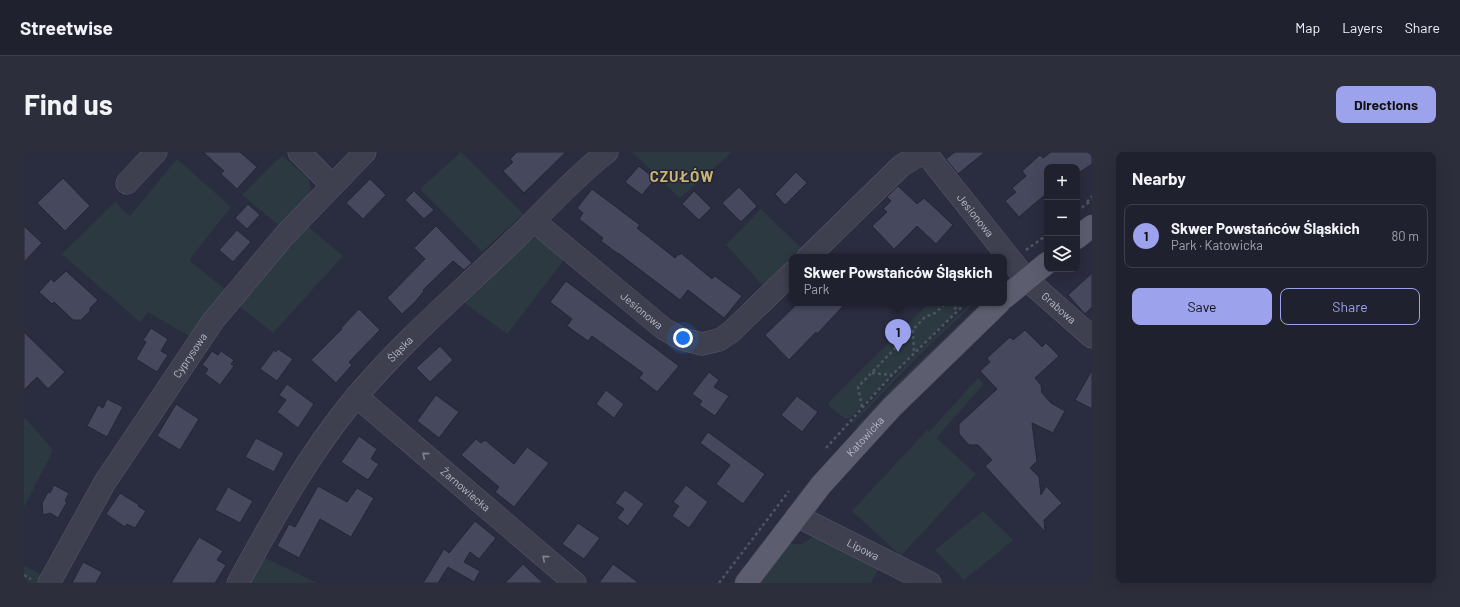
<!DOCTYPE html>
<meta charset="utf-8">
<style>
:root{--surface:#20212f;--page:#2d2e3b;--text:#f1f3f6;--muted:#a2a3aa;--line:#3d3e4b;--accent:#9da2ec}
body{margin:0;font-family:Barlow,sans-serif;background:var(--page);color:var(--text)}
.controls{position:absolute;right:12px;top:12px;display:grid;overflow:hidden;border-radius:8px;box-shadow:0 4px 16px #0002}
.controls button{width:36px;height:36px;display:grid;place-items:center;padding:0;border:0;border-bottom:1px solid var(--line);background:var(--surface);color:var(--text);font:20px sans-serif}
.you{position:absolute;left:659px;top:186px;width:14px;height:14px;margin:-10px;border:3px solid #fff;border-radius:50%;background:#1a73e8;box-shadow:0 0 0 6px #1a73e833}
.badge{display:grid;place-items:center;width:26px;height:26px;border-radius:50%;background:var(--accent);color:#111;font-size:13px;font-weight:700}
.pin{position:absolute;translate:-50% -33px;filter:drop-shadow(0 1px 2px #0008)}
.pin::after{content:'';position:absolute;top:21px;width:14px;height:12px;background:inherit;clip-path:polygon(0 0,100% 0,50% 100%)}
.popup{position:absolute;left:765px;top:102px;width:218px;height:52px;box-sizing:border-box;display:grid;place-content:center;border-radius:8px;background:var(--surface);filter:drop-shadow(0 1px 3px #0005);font-size:13px;white-space:nowrap;color:var(--muted)}
.popup b{font-size:15px;color:var(--text)}
.popup::after{content:'';position:absolute;left:50%;top:100%;margin-left:-8px;border:8px solid transparent;border-top-color:var(--surface)}
.list{margin:0;padding:0;list-style:none}
h2{display:flex;justify-content:space-between;align-items:center;height:52px;margin:0;padding:0 16px;font-size:17px}
h2 small{font-size:13px;font-weight:400;color:var(--muted)}
.list li{display:grid;grid-template-columns:26px 1fr auto;gap:12px;align-items:center;box-sizing:border-box;height:64px;margin:0 8px 8px;padding:0 8px;border:1px solid var(--line);border-radius:8px}
.list b{display:block;font-size:15px;white-space:nowrap}
.list p{margin:0;font-size:13px;white-space:nowrap;color:var(--muted)}
.list em{font-size:13px;font-style:normal;color:var(--muted)}
.actions{display:flex;gap:8px;padding:12px 16px}
.actions a{flex:1;padding:9px 0;border:1px solid var(--accent);border-radius:8px;text-align:center;font-size:14px;color:var(--accent)}
.actions .main{background:var(--accent);color:#111}
.icon{flex:none;width:22px;height:22px;fill:none;stroke:currentColor;stroke-width:2;stroke-linecap:round;stroke-linejoin:round}
.map{position:relative;flex:none;width:1068px;height:431px;overflow:hidden;border-radius:8px}
header{display:flex;align-items:center;gap:24px;box-sizing:border-box;height:56px;padding:0 20px;background:var(--surface);border-bottom:1px solid var(--line)}
header strong{font-size:19px}
nav{display:flex;gap:22px;margin-inline-start:auto;font-size:14px}
.intro{display:flex;align-items:center;justify-content:space-between;box-sizing:border-box;height:96px;padding:0 24px}
h1{margin:0;font-size:28px}
.button{padding:10px 18px;border-radius:8px;background:var(--accent);color:#111;font-size:14px;font-weight:700}
main{display:flex;gap:24px;padding:0 24px}
aside{flex:1;background:var(--surface);border-radius:8px;box-shadow:0 4px 16px #0002}
.map>svg:first-child{display:block}
</style>
<header>
<strong>Streetwise</strong>
<nav><a>Map</a><a>Layers</a><a>Share</a></nav>
</header>
<div class="intro"><h1>Find us</h1><a class="button">Directions</a></div>
<main>
<div class="map">
<svg width="1068" height="431" viewBox="0 0 1068 431">
<rect width="100%" height="100%" fill="#2a2c3f"/>
<g fill="#2d3941">
<path d="M437,0L499,62L458,100L396,37Z"/>
<path d="M608,0H708L656,46Z"/>
<path d="M259,4L284,26L287,37L280,53L257,75L218,43L252,9Z"/>
<path d="M153,7L207,55L165,108L203,139L167,185L124,160L116,170L38,102L91,50L106,64Z"/>
<path d="M737,57L778,97L771,105H768V108L741,136L702,93Z"/>
<path d="M281,72L319,104L249,181L211,151Z"/>
<path d="M514,86L543,104L483,182L438,149L502,87Z"/>
<path d="M905,151H941L826,266L822,267L806,255L804,251L812,243Z"/>
<path d="M947,151H950L895,203L829,272L828,270L891,203Z"/>
<path d="M957,151H961L838,273L832,275L871,233Z"/>
<path d="M954,226L960,232L912,286L952,322L877,404L828,359L903,278L905,280Z"/>
<path d="M0,265L29,298L0,355Z"/>
<path d="M959,359L989,388L940,428L911,398Z"/>
<path d="M795,382L856,414L847,431H734L764,392H777Z"/>
<path d="M239,405L293,431H225Z"/>
<path d="M0,414L16,422V431H0Z"/>
</g>
<g fill="#46495e" stroke="#242636">
<path d="M179,0H216L233,15L213,37L197,22L200,19Z"/>
<path d="M493,0H542L500,41L479,19L489,10L486,7Z"/>
<path d="M931,0H961L934,22L922,7Z"/>
<path d="M1027,0H1068V12L1053,22V15H1023V41L995,65L981,49L992,40L988,36L1002,24L998,19L1016,3L1019,6Z"/>
<path d="M615,14L631,27L618,43L601,30Z"/>
<path d="M772,20L783,31L761,53L751,42Z"/>
<path d="M39,26L66,54L41,79L13,51Z"/>
<path d="M346,27L362,43L339,67L322,51Z"/>
<path d="M874,34L893,52L900,46L929,73L912,92L893,74L870,97L848,74L863,60L859,57L867,49L863,45Z"/>
<path d="M715,35L733,54L717,70L698,51Z"/>
<path d="M568,37L616,73L613,76L651,106L654,102L656,103L657,101L688,127L691,124L718,144L700,166L664,138L656,148L594,101V102L577,89L579,86L555,67L559,61L553,56Z"/>
<path d="M390,39L410,58L400,67L381,48Z"/>
<path d="M670,39L687,56L675,68L658,52Z"/>
<path d="M224,52L236,63L223,77L211,66Z"/>
<path d="M0,74L18,91L0,110Z"/>
<path d="M412,74L448,111L440,118L429,109L399,138L400,139L391,150L378,162L363,146L401,107L390,96Z"/>
<path d="M213,78L227,90L209,110L195,98Z"/>
<path d="M42,119L74,148L66,156V159L57,168H49L30,150L28,152L15,140L27,127L30,130Z"/>
<path d="M1068,121V155L1061,162L1044,143Z"/>
<path d="M542,129L655,214L633,240L615,226L619,221L568,184L564,189L543,174L548,167L526,150Z"/>
<path d="M774,151H822L793,182L792,180L765,208L741,183Z"/>
<path d="M335,157L356,178L325,210L328,213L312,231L287,208L318,177L317,176Z"/>
<path d="M127,176L144,187L137,199L144,203L133,220L112,207L122,190L119,188Z"/>
<path d="M1001,178L1018,195L1022,191L1035,204L1011,226L1017,233L1018,241L1027,251L1041,259L1029,281L1008,271L1013,309L1006,316L1015,325L1017,343L1022,334L1038,351L1020,368L1021,380L961,314L968,308L954,293H945L935,282V272L973,237L956,219L966,210L963,206L986,185L989,188Z"/>
<path d="M0,180L41,220L24,237L13,225L0,238Z"/>
<path d="M416,194L429,208L406,230L392,216Z"/>
<path d="M254,197L269,207L253,229L236,217L250,198L252,200Z"/>
<path d="M188,199L194,203L197,199L210,208L207,212L210,214L196,233L181,222L184,217L178,213Z"/>
<path d="M1068,218V257L1051,248Z"/>
<path d="M685,220L695,228L690,235L705,244L691,264L675,253L678,249L668,242Z"/>
<path d="M263,232L290,252L274,276L253,260L262,248L255,243Z"/>
<path d="M582,238L600,252L590,266L572,252Z"/>
<path d="M412,243L435,260L415,286L393,269Z"/>
<path d="M773,244L794,260L778,280L757,263Z"/>
<path d="M83,247L99,255L83,285L63,274L74,253L79,256Z"/>
<path d="M152,252L175,267L156,298L133,284Z"/>
<path d="M684,280L741,322L719,352L692,332L706,313L676,291Z"/>
<path d="M335,284L353,297L347,307L355,312L344,328L317,310Z"/>
<path d="M232,286L260,301L250,320L221,305Z"/>
<path d="M452,287L457,291L461,288L490,312L503,295L525,311L490,355L471,340L475,335L437,303Z"/>
<path d="M30,333L45,341L41,349L43,350L34,366L26,361L19,363L18,351L24,340L26,341Z"/>
<path d="M662,333L684,350L665,376L648,364L655,354L649,350Z"/>
<path d="M294,334L323,350L333,336L350,346L327,385L296,367L275,406L253,394L265,372L271,375Z"/>
<path d="M204,335L229,349L216,371L191,358Z"/>
<path d="M601,338L620,352L604,374L593,366L600,357L591,351Z"/>
<path d="M96,341L115,353L114,354L122,359L111,376L103,372L101,375L82,362Z"/>
<path d="M451,369L472,386L455,407L446,400L440,410L456,419L450,430L424,415L414,431H399L420,397L425,401Z"/>
<path d="M554,371L576,386L560,407L538,392Z"/>
<path d="M175,385L199,399L193,408L202,413L191,431H147Z"/>
<path d="M59,410L78,420L72,431H48Z"/>
<path d="M499,412L519,431H481Z"/>
<path d="M589,412L615,431H575Z"/>
</g>
<g fill="none" stroke-linecap="round" stroke-linejoin="round">
<defs>
<g id="minor">
<path d="M275,0L308,33"/>
<path id="s1" d="M901,0L1002,127L1068,185"/>
<path d="M103,31L132,0"/>
<path id="s2" d="M510,69L640,177L658,187L678,192L695,188L707,180L768,121"/>
<path d="M784,105L877,14L900,0"/>
<path id="s3" d="M332,244L551,431"/>
<path id="s4" d="M773,364L906,431"/>
<path id="s5" d="M25,431L81,330L189,169L260,84L341,0"/>
<path id="s6" d="M214,431C249,367 285,301 332,245C377,191 434,142 484,94C517,63 547,28 583,0"/>
</g>
<g id="major">
<path d="M1053,86L1068,74"/>
<path d="M980,146L1023,111"/>
<path id="s7" d="M722,431L797,333L868,255L975,151"/>
</g>
</defs>
<use href="#minor" stroke="#585a69" stroke-width="23"/>
<use href="#major" stroke="#474858" stroke-width="23"/>
<g stroke="#4c565f" stroke-width="2.5" stroke-dasharray="3 3" stroke-linecap="butt">
<path d="M1063,50L1068,44"/>
<path d="M1053,59L1068,48"/>
<path d="M1002,98L1023,83"/>
<path d="M926,151L934,159"/>
<path d="M889,178L890,202"/>
<path d="M848,221L868,223"/>
<path d="M838,255L834,235L901,165L911,161L922,151"/>
<path d="M802,296L868,223L942,151"/>
<path d="M0,423L7,427"/>
<path d="M695,431L765,339"/>
</g>
<use href="#minor" stroke="#3e3f4f" stroke-width="22"/>
<use href="#major" stroke="#5c5e6f" stroke-width="22"/>
</g>
<defs><path id="oneway-chevron" d="M-2-3.5L2.5 0L-2 3.5" fill="none" stroke-width="1.6" stroke-linecap="round" stroke-linejoin="round"/></defs>
<g stroke="#828392">
<use href="#oneway-chevron" transform="translate(401 303) rotate(-140)"/>
<use href="#oneway-chevron" transform="translate(521 406) rotate(-140)"/>
</g>
<g text-anchor="middle" stroke-width="3" stroke-linejoin="round" paint-order="stroke">
<g font-size="11" fill="#babbc9" stroke="#222434">
<text dy="4" stroke="none"><textPath href="#s1" startOffset="81">Jesionowa</textPath></text>
<text dy="4" stroke="none"><textPath href="#s1" startOffset="206">Grabowa</textPath></text>
<text dy="4" stroke="none"><textPath href="#s2" startOffset="140">Jesionowa</textPath></text>
<text dy="4" stroke="none"><textPath href="#s6" startOffset="286">Śląska</textPath></text>
<text dy="4" stroke="none"><textPath href="#s5" startOffset="268">Cyprysowa</textPath></text>
<text dy="4" stroke="none"><textPath href="#s7" startOffset="189">Katowicka</textPath></text>
<text dy="4" stroke="none"><textPath href="#s3" startOffset="144">Żarnowiecka</textPath></text>
<text dy="4" stroke="none"><textPath href="#s4" startOffset="74">Lipowa</textPath></text>
</g>
<g font-size="15" font-weight="bold" letter-spacing="1" fill="#c9b476" stroke="#222434">
<text x="658" y="30">CZUŁÓW</text>
</g>
</g>
</svg>
<div class="controls">
<button>+</button>
<button>−</button>
<button><svg class="icon" aria-label="layers" viewBox="0 0 24 24"><path d="M12 4l9 5-9 5-9-5zM3 14l9 5 9-5"/></svg></button>
</div>
<div class="you"></div>
<div class="pin badge" style="left:874px;top:200px">1</div>
<div class="popup"><b>Skwer Powstańców Śląskich</b>Park</div>
</div>
<aside>
<h2>Nearby<small></small></h2>
<ul class="list">
<li><span class="badge">1</span><div><b>Skwer Powstańców Śląskich</b><p>Park · Katowicka</p></div><em>80 m</em></li>
</ul>
<div class="actions"><a class="main">Save</a><a>Share</a></div>
</aside>
</main>
